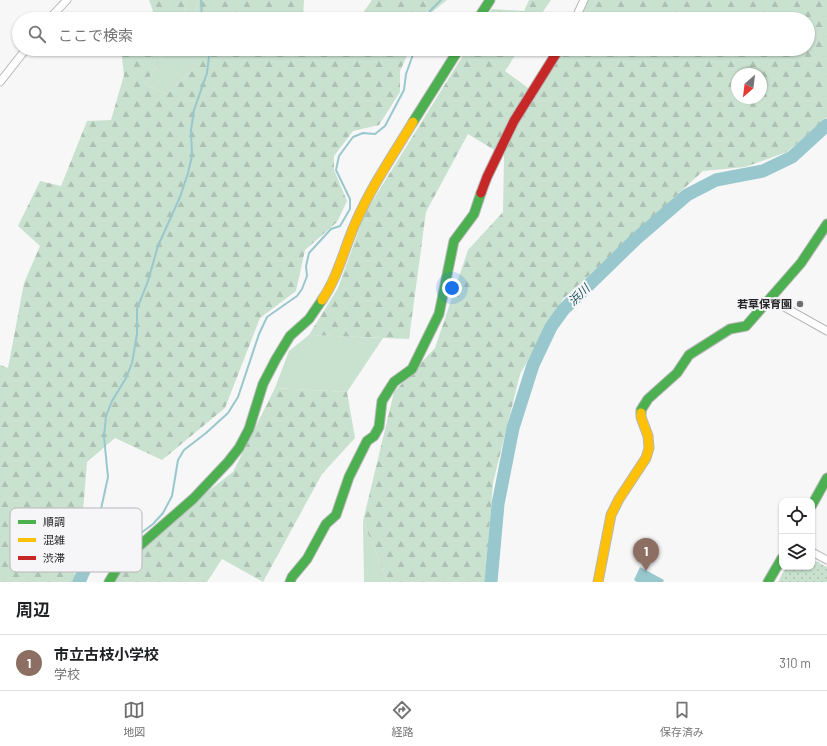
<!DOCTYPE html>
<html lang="ja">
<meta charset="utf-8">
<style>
:root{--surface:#fff;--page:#f2f2f2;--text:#202124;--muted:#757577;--line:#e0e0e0;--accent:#6e6e70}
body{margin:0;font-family:Barlow,"Noto Sans JP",sans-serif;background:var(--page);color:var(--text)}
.controls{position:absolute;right:12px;bottom:12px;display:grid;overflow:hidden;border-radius:8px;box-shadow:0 1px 3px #0004}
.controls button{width:36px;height:36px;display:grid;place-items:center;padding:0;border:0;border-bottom:1px solid var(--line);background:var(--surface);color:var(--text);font:20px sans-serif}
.compass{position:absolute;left:731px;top:68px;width:36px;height:36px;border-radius:50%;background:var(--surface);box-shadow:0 1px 3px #0004;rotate:208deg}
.you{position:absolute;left:452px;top:288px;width:14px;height:14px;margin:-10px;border:3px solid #fff;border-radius:50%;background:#1a73e8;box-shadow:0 0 0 6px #1a73e833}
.badge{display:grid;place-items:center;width:26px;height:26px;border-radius:50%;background:var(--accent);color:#fff;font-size:13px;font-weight:700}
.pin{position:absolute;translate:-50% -33px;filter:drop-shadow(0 1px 2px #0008)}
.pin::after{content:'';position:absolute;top:21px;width:14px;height:12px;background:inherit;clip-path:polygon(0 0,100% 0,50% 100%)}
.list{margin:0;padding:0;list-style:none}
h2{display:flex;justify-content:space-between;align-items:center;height:52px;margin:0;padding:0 16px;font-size:17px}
h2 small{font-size:13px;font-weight:400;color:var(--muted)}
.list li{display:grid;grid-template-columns:26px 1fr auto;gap:12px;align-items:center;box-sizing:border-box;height:56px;padding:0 16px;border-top:1px solid var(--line)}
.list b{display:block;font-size:15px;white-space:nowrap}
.list p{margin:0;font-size:13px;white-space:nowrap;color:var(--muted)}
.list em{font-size:13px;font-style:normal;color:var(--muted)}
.icon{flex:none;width:22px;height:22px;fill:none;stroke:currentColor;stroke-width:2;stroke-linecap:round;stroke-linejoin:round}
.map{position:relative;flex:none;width:827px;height:582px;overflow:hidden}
.search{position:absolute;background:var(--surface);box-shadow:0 1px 3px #0004;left:12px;right:12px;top:12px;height:44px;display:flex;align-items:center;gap:10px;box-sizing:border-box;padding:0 14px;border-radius:22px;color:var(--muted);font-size:15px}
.sheet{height:108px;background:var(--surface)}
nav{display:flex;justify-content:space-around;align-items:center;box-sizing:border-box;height:56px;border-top:1px solid var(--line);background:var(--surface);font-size:11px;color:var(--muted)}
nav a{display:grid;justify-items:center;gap:2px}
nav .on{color:var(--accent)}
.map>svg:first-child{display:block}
</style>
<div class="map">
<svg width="827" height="582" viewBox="0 0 827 582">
<defs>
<pattern id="forest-firs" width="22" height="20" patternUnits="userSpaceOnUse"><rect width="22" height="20" fill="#c9e1cf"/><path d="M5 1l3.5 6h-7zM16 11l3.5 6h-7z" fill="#acc1b2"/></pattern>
<pattern id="park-dots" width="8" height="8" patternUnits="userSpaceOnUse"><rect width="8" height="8" fill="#c9e1cf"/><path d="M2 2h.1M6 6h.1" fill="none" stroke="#acc1b2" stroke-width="1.8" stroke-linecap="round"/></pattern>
</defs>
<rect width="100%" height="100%" fill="#f7f7f8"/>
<g fill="#c9e1cf">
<path d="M186,0H197L196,19H185Z"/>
<path d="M425,0H447L432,12L427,11Z"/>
<path d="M581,0H597L584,19H571Z"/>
<path d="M167,49H195V68L167,94L145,84Z"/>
<path d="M309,335L383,338L347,392L275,388L289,351Z"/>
<path d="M363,521L388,582H364Z"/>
</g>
<g fill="url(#forest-firs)" fill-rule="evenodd">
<path d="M149,0H186L185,19H146L153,11Z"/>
<path d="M197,0H304L303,18L360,17L372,0H425L427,11L423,19H196Z"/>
<path d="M529,0H551L538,19H486L492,9L524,11Z"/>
<path d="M597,0H827V117L787,152L745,167L703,171L563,299L520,374L493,483L485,582H388L363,521L394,392L435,348L468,250L503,212L504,156L468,134L426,212L409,339L309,335L338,288L365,213L467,49H519L505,71L535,93L564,49H808V19H584ZM737,74H761V98H737Z"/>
<path d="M122,49H167L145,84L167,94L195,68V49H410L400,71V92L379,125L353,131L334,156V170L347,201L337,222L305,250L296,291L260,318L225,408L162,460L115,438L87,462L83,511L66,547L76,578L74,582H0V365L8,368L24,283L40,246L18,226L40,181L61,186L87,121L111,120L124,75L121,50Z"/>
<path d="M275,388L347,392L355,438L322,474L263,582L222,559L207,582H112L117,569L194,502L233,472Z"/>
</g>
<path fill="url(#park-dots)" d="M812,559L827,567V582H778L786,567H812Z"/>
<path fill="#98c7cd" d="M640,567L664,580L663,582H637L634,580Z"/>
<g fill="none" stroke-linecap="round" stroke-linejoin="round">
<g stroke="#98c7cd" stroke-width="2">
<path d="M201,0L202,19"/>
<path d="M426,19L429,12L441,0"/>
<path d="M91,555C110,549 113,532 137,536L153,524L163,513L172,496L178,460L184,450L206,433L228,413L238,397L259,334L267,317L297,296L302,289L307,276L306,266L309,253L331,229L340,226L350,209V199L336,170L339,156L353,137L363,133L375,134L385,126L404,90L406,74L415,49"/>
<path d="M91,555L108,477L104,437L106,416L112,401L126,378L132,363L137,334V309L148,281L158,246L180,197L188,173L192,156L191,130L194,110L207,73L209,56L207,49"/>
</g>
<g stroke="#98c7cd" stroke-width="13">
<path d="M79,582L91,555"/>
<path d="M491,582L498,504L513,428L533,365L551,327L564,309L636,239L687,195L716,180L763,171L792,157L827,125"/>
</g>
<defs>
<g id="street">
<path d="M49,19L67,0"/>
<path d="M575,19L584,0"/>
<path d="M0,82L26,49"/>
<path d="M770,299L827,331"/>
<path d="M812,552L827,560"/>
</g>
<g id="fast">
<path d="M478,19L490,0"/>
<path d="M413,122L459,49"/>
<path d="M641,413V410L648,399L677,373L689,355L730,329L746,326L801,263L827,224"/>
<path d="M812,505L827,478"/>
<path d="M109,582L118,567L130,554L193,499L228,462L239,448L249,429L263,384L276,359L290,336L309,319L322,300"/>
<path d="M290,582L292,577L307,559L326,524L336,515L349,477L367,441L374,436L379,427L382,401L394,382L412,369L439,314L454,241L474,214L481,193"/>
<path d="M768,582L782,558"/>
</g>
<g id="slow">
<path d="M322,300C338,277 344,249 355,224C371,187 393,155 413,122"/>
<path d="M598,582L611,515L619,499L646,458L649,448L648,436L641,417V413"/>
</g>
<path id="jam" d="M481,193L487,177L514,121L559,49"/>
</defs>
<use href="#street" stroke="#b7b7b8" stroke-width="9"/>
<use href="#fast" stroke="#b7b7b8" stroke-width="11"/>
<use href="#slow" stroke="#b7b7b8" stroke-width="11"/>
<use href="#jam" stroke="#b7b7b8" stroke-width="11"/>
<use href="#street" stroke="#fefefe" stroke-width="7"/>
<use href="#fast" stroke="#4caf50" stroke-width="9"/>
<use href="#slow" stroke="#ffc107" stroke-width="9"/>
<use href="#jam" stroke="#c62828" stroke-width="9"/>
</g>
<circle fill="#6e6e70" stroke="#f6f6f9" stroke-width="1.5" cx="800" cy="304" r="4"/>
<g text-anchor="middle" stroke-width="4" stroke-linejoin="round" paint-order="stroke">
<g font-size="11" font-weight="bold" fill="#252527" stroke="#f6f6f9" text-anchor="end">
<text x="792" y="308">若草保育園</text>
</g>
<g font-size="12" font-style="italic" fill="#18535a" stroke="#f6f6f9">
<text transform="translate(579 295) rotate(-44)" y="4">浜川</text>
</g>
</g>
<rect x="10" y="508" width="132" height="64" rx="6" fill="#f6f6f9" stroke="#b7b7ba" stroke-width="1"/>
<rect x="18" y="520" width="18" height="4" fill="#4caf50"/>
<rect x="18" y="538" width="18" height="4" fill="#ffc107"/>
<rect x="18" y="556" width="18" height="4" fill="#c62828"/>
<g font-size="11" fill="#252527">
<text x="43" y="526">順調</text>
<text x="43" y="544">混雑</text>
<text x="43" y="562">渋滞</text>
</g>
</svg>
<div class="controls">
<button><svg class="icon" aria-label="locate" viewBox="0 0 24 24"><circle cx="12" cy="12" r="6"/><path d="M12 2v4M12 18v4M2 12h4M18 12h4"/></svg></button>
<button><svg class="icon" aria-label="layers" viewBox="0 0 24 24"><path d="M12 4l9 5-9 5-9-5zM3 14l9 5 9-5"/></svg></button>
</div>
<svg class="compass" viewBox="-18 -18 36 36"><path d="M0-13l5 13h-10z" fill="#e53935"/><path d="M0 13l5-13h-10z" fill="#757577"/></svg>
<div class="you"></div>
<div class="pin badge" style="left:646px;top:571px;background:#8d6e63">1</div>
<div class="search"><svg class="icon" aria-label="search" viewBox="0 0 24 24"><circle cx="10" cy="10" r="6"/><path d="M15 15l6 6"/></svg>ここで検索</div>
</div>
<section class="sheet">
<h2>周辺<small></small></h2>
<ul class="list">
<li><span class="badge" style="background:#8d6e63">1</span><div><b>市立古枝小学校</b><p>学校</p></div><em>310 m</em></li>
</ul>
</section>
<nav>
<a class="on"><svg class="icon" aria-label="map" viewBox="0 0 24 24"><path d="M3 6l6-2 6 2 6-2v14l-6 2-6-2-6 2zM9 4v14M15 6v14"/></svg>地図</a>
<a><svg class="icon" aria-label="directions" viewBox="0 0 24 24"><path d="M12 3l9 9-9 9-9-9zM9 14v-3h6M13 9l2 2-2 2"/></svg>経路</a>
<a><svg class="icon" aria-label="saved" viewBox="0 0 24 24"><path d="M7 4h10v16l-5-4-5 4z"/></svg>保存済み</a>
</nav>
